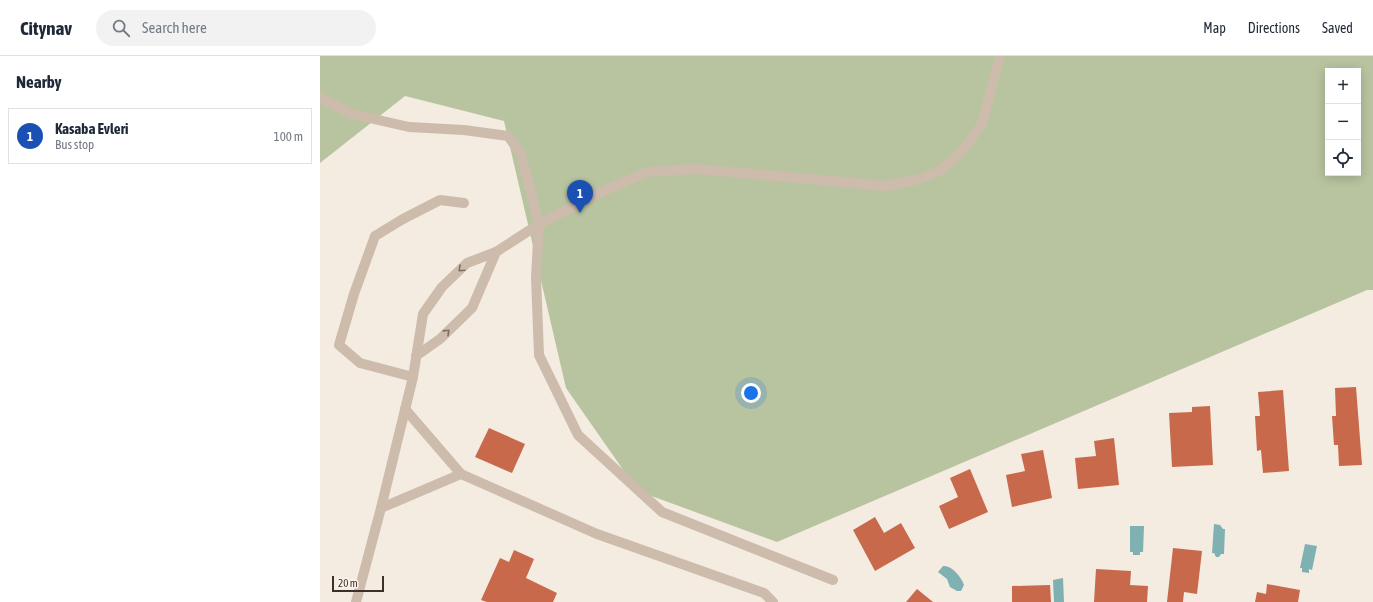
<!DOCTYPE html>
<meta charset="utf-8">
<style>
:root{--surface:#fff;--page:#f2f2f3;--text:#1f2937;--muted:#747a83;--line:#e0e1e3;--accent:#1f5a5e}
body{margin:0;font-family:"Asap Condensed",sans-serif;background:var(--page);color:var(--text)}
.controls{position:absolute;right:12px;top:12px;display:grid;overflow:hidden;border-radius:0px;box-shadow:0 2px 10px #0003}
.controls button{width:36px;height:36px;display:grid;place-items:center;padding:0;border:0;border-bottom:1px solid var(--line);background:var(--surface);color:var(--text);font:20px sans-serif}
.scale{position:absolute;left:12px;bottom:10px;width:52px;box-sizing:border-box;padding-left:4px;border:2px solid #3b302b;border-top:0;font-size:11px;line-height:14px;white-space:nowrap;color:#3b302b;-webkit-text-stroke:3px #fbf5ee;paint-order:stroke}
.you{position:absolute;left:431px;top:337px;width:14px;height:14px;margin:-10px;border:3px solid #fff;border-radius:50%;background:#1a73e8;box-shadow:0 0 0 6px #1a73e833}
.badge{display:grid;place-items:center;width:26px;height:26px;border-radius:50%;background:var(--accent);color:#fff;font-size:13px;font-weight:700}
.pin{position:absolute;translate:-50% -33px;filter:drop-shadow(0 1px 2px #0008)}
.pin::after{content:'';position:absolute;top:21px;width:14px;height:12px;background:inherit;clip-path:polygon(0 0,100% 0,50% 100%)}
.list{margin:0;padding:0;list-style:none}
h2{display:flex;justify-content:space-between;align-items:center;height:52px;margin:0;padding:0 16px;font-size:17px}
h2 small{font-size:13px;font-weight:400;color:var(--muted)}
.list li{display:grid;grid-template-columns:26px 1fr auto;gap:12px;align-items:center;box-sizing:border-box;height:56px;margin:0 8px 8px;padding:0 8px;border:1px solid var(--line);border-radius:0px}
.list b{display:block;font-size:15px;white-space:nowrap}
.list p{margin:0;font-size:13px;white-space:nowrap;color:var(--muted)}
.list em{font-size:13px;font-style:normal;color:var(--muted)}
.icon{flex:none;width:22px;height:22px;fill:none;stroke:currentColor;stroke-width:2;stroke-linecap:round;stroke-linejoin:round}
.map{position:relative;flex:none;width:1053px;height:546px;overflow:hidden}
header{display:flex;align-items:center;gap:24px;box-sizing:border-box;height:56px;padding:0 20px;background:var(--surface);border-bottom:1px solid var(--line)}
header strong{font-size:19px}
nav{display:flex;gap:22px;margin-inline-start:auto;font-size:14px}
.search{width:280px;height:36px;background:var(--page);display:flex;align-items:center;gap:10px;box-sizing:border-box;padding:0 14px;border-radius:22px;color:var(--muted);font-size:15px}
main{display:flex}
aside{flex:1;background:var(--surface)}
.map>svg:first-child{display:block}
</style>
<header>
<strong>Citynav</strong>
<div class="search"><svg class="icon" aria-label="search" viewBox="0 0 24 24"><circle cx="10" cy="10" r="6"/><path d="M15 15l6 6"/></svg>Search here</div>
<nav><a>Map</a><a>Directions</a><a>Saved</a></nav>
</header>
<main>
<aside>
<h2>Nearby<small></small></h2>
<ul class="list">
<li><span class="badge" style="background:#1a4fb4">1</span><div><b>Kasaba Evleri</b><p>Bus stop</p></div><em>100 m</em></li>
</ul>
</aside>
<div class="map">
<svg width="1053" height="546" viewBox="0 0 1053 546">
<rect width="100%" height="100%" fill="#f4ebe1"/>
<path fill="#b8c4a0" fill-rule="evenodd" d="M0,0H1053V234H1047L457,486L318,435L246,332L184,65L85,40L0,107ZM1008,15H1038V117H1008Z"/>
<g fill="#7fb0b2">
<path d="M894,468L900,469L903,473H905L904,498H901L899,501H896L894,497H892Z"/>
<path d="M810,470H824L823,496H820V499H813V496H810Z"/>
<path d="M985,488L997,490L992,514L989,513V517L982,516V512H980Z"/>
<path d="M623,510C632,509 642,522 644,529L641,535H637L630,531L627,523L618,516Z"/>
<path d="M743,522L744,546H734L733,524Z"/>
</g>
<g fill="#c8694b">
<path d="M1036,331L1042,409L1019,410L1018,389H1014L1012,360H1016L1015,332Z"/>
<path d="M963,334L969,415L943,417L941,394L937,395L935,360H940L938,336Z"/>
<path d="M890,350L893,409L852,411L849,357L872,356V351Z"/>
<path d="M169,372L205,388L192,417L155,401Z"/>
<path d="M794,382L799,429L758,433L755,402L776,400L774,385Z"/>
<path d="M723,394L732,442L692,451L686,419L705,415L701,398Z"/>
<path d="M650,413L668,456L629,473L619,450L638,441L630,422Z"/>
<path d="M555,461L564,477L581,467L595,492L555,515L533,474Z"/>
<path d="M853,492L882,495L877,538L864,536L863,546H847Z"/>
<path d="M194,494L214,503L206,522L237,537L233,546H167L161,544L180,502L189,506Z"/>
<path d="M776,513L811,515L810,529L828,530L827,546H774Z"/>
<path d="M947,528L980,534L978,546H935L937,536L946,538Z"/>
<path d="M730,529L731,546H692V530Z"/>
<path d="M597,533L613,546H586Z"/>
</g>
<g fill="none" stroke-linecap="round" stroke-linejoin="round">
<g stroke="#cdbbac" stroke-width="10">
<path d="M219,168L216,221L219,299L258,379L342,456L513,524"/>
<path d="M93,321L40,307L19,289L34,238L55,180L83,163L120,144L144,147"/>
</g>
<g stroke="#cdbbac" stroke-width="10">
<path d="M141,418L277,478L444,537L453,546"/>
<path d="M61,452L141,418L85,353"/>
</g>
<g stroke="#cdbbac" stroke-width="10">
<path d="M0,42L32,58L89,71L144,74L188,80L201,98L219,168"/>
<path d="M96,300L120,283L152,252L176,196"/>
<path d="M36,546L61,452L93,321L103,258L122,231L147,207L176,196L219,168L279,137L327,116L376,113L567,130L600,123L621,114L642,95L662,68L680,0"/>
</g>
</g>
<defs><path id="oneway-chevron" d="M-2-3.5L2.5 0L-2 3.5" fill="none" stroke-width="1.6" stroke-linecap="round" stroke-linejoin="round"/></defs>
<g stroke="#7d6f65">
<use href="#oneway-chevron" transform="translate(141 213) rotate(137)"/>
<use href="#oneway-chevron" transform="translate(127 276) rotate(-44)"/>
</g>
</svg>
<div class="controls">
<button>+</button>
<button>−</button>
<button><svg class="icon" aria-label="locate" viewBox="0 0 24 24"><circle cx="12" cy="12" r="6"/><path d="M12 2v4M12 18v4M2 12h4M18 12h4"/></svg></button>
</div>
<div class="scale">20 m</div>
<div class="you"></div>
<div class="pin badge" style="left:260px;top:157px;background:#1a4fb4">1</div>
</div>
</main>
